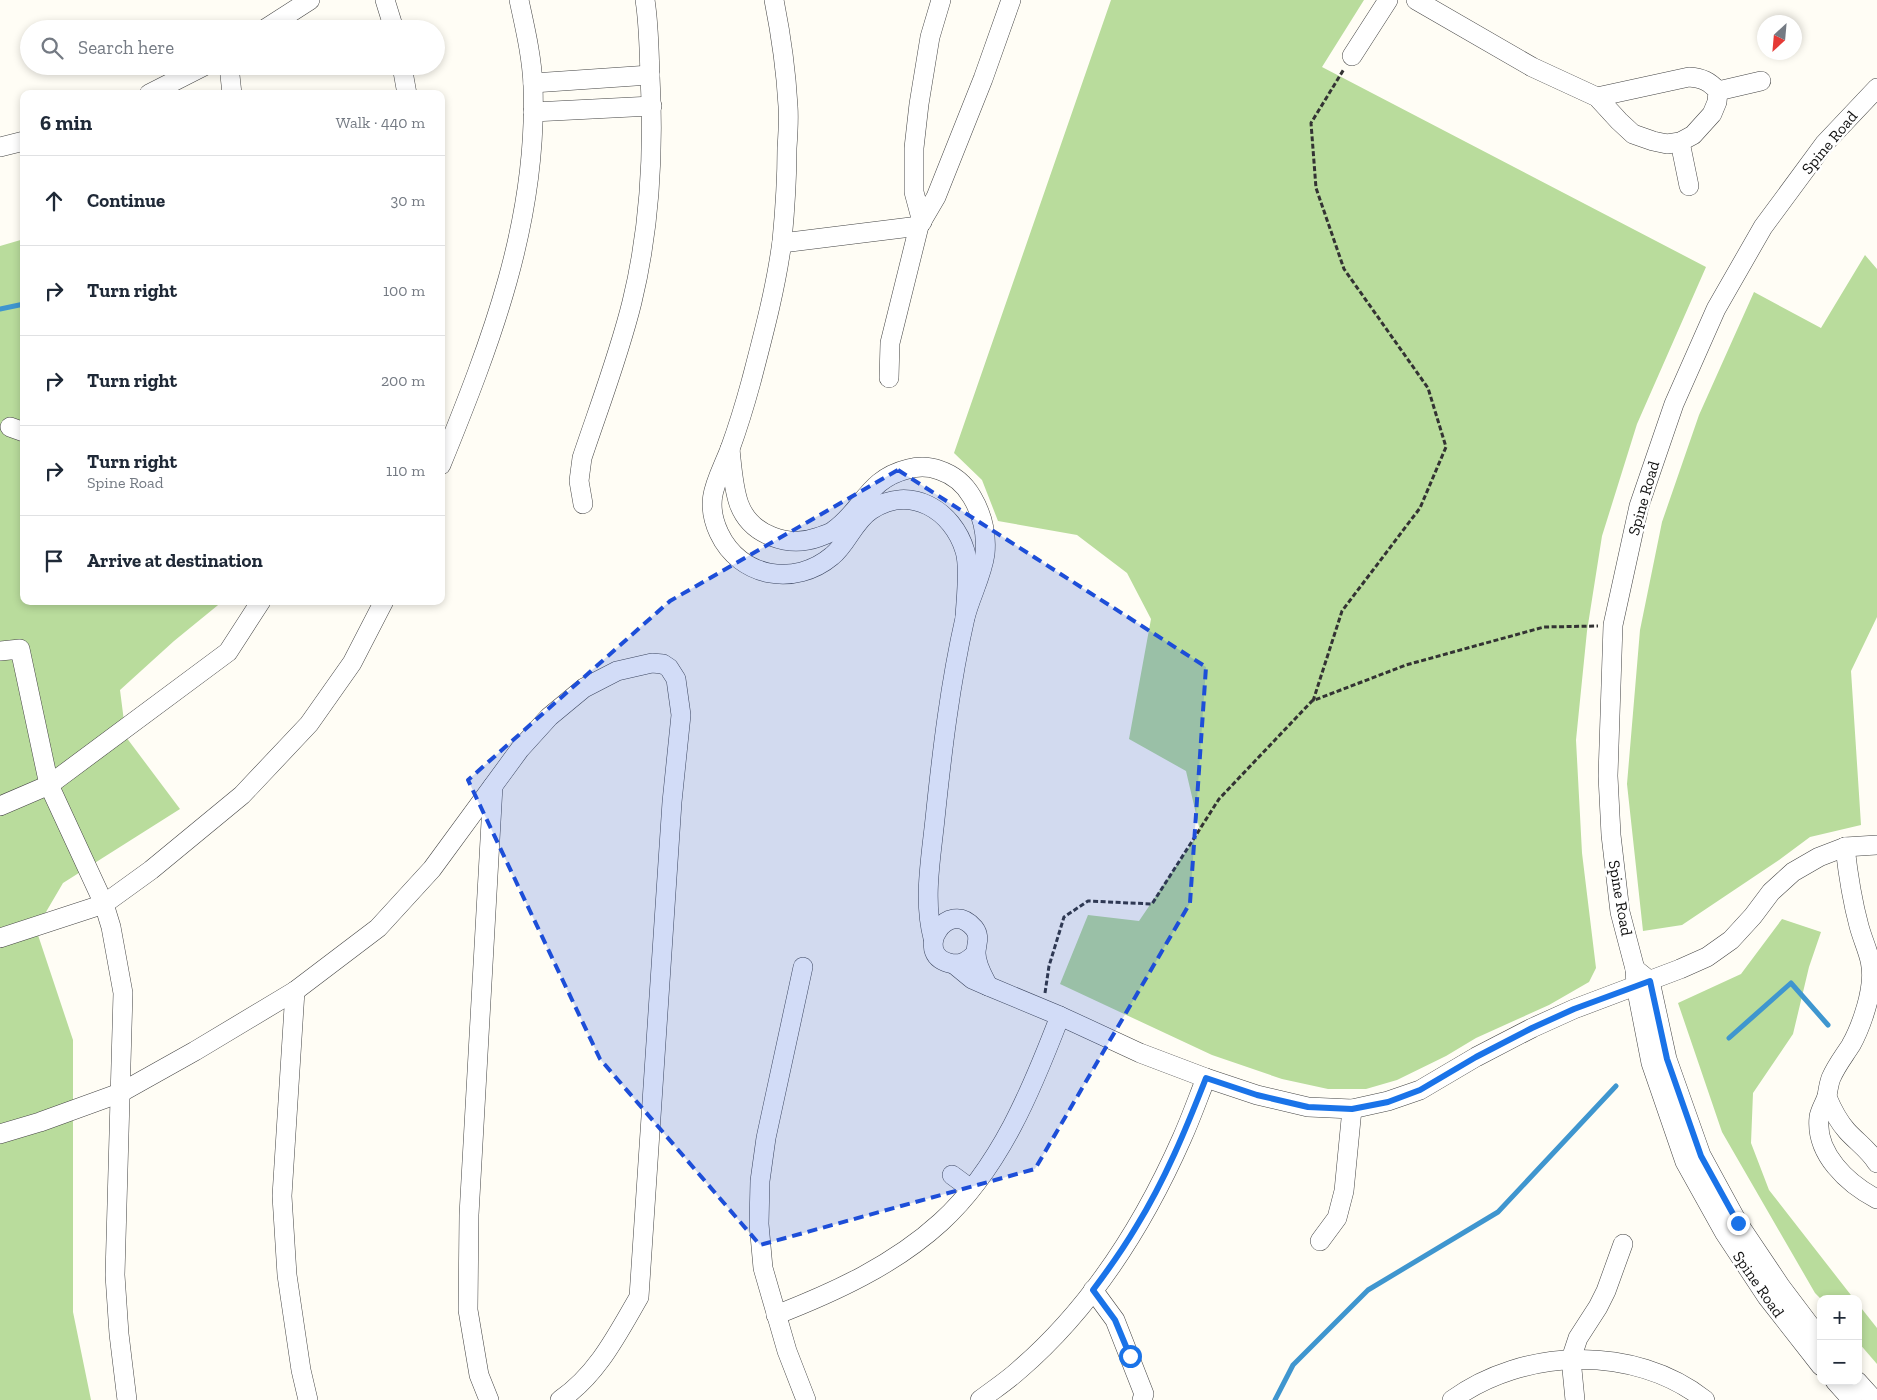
<!DOCTYPE html>
<meta charset="utf-8">
<style>
:root{--surface:#fff;--page:#f6f6f7;--text:#1f2937;--muted:#747a83;--line:#e0e1e3}
body{margin:0;font-family:"Zilla Slab",serif;background:var(--page);color:var(--text)}
.controls{position:absolute;right:15px;bottom:15px;display:grid;overflow:hidden;border-radius:10px;box-shadow:0 2px 8px #0003}
.controls button{width:45px;height:45px;display:grid;place-items:center;padding:0;border:0;border-bottom:1px solid var(--line);background:var(--surface);color:var(--text);font:25px sans-serif}
.compass{position:absolute;left:1757px;top:15px;width:45px;height:45px;border-radius:50%;background:var(--surface);box-shadow:0 2px 8px #0003;rotate:206deg}
.stop{position:absolute;width:15px;height:15px;margin:-11px;border:4px solid #1a73e8;border-radius:50%;background:#fff}
.stop.end{background:#1a73e8;border-color:#fff;box-shadow:0 1px 5px #0008}
.list{margin:0;padding:0;list-style:none}
h2{display:flex;justify-content:space-between;align-items:center;height:65px;margin:0;padding:0 20px;font-size:21px}
h2 small{font-size:16px;font-weight:400;color:var(--muted)}
.list li{display:grid;grid-template-columns:32px 1fr auto;gap:15px;align-items:center;box-sizing:border-box;height:90px;padding:0 20px;border-top:1px solid var(--line)}
.list b{display:block;font-size:19px;white-space:nowrap}
.list p{margin:0;font-size:16px;white-space:nowrap;color:var(--muted)}
.list em{font-size:16px;font-style:normal;color:var(--muted)}
.icon{flex:none;width:28px;height:28px;fill:none;stroke:currentColor;stroke-width:2;stroke-linecap:round;stroke-linejoin:round}
.map{position:relative;flex:none;width:1877px;height:1400px;overflow:hidden}
.search{position:absolute;background:var(--surface);box-shadow:0 2px 8px #0003;left:20px;top:20px;width:425px;height:55px;display:flex;align-items:center;gap:12px;box-sizing:border-box;padding:0 18px;border-radius:28px;color:var(--muted);font-size:19px}
.panel{position:absolute;background:var(--surface);box-shadow:0 2px 8px #0003;left:20px;top:90px;width:425px;height:515px;border-radius:10px}
.map>svg:first-child{display:block}
</style>
<div class="map">
<svg width="1877" height="1400" viewBox="0 0 1877 1400">
<rect width="100%" height="100%" fill="#fffdf5"/>
<g fill="#b9dc9c">
<path d="M1111,0H1364L1322,67L1706,267L1637,424L1602,536L1587,631L1576,740L1582,853L1596,968L1589,982L1549,1005L1476,1038L1446,1056L1397,1080L1366,1089H1328L1282,1079L1212,1055L1060,984L1088,915L1139,921L1200,831L1186,771L1129,739L1151,619L1127,573L1077,535L998,521L982,480L954,453Z"/>
<path d="M24,239V601H223L174,641L120,690L126,737L180,809L63,883L36,929L73,1040V1312L91,1400H0V246Z"/>
<path d="M1865,255L1877,269V617L1851,671L1861,825L1810,837L1779,860L1682,925L1643,931L1627,784L1640,630L1662,522L1699,415L1754,292L1821,328Z"/>
<path d="M1782,919L1821,932L1809,967L1793,1034L1753,1093L1751,1143L1769,1190L1854,1299H1821L1815,1293L1722,1132L1678,1003L1741,974Z"/>
<path d="M1858,1304L1877,1328V1364L1858,1342Z"/>
</g>
<g fill="none" stroke-linecap="round" stroke-linejoin="round">
<g stroke="#3f96cf" stroke-width="5">
<path d="M0,309L24,304"/>
<path d="M1729,1038L1791,983L1828,1025"/>
<path d="M1275,1400L1293,1365L1368,1290L1498,1212L1616,1086"/>
</g>
<defs>
<g id="minor">
<path d="M385,0L394,29"/>
<path d="M774,0C781,35 786,70 788,106C789,120 788,134 787,148C787,179 785,210 782,241C776,288 763,336 751,382C745,404 738,427 730,449C718,480 703,499 719,533C740,578 795,587 832,556C847,544 854,521 871,510C910,484 953,510 965,551C970,567 966,599 965,617"/>
<path d="M1416,0L1532,67L1597,97L1619,121L1633,134L1653,141L1667,144L1680,142L1693,135L1712,114L1717,102L1718,91C1709,81 1702,78 1689,77L1597,97"/>
<path d="M265,29L310,0"/>
<path d="M1352,56L1388,0"/>
<path d="M229,66L232,94"/>
<path d="M402,66L407,94"/>
<path d="M533,83L650,75"/>
<path d="M1718,91L1761,81"/>
<path d="M149,94L204,66"/>
<path d="M533,112L652,106"/>
<path d="M1680,142L1689,186"/>
<path d="M0,147L24,141"/>
<path d="M922,222L914,192V148L919,104L930,37L941,0"/>
<path d="M782,243L919,226"/>
<path d="M889,378L890,343L919,226L936,197L983,79L1011,0"/>
<path d="M10,427L24,432"/>
<path d="M730,449C732,467 733,487 739,504C751,536 789,548 819,537C823,535 829,534 833,531C864,509 867,479 908,469C919,466 928,466 939,470C954,475 964,483 972,497C982,514 987,533 985,554C982,576 970,597 965,618C950,684 942,752 935,819C931,858 923,900 933,938"/>
<path d="M441,465C491,342 538,221 533,86C532,57 525,28 519,0"/>
<path d="M583,504L579,481L582,458C599,407 619,355 632,302C650,228 654,151 650,76C649,50 649,25 645,0"/>
<path d="M0,651L20,649L49,785L104,904L111,927L123,993L115,1275L119,1334L127,1400"/>
<path d="M0,806L49,785L228,652L261,601"/>
<path d="M1845,847C1848,874 1852,900 1859,926C1865,948 1874,960 1871,984C1869,1003 1860,1029 1851,1045C1844,1056 1836,1066 1831,1078C1829,1083 1828,1090 1827,1096C1825,1103 1820,1110 1819,1117C1815,1154 1848,1184 1877,1199"/>
<path d="M0,938L104,904L151,870L242,795L309,724L352,663L384,601"/>
<path d="M976,953C968,961 961,966 949,963C912,953 948,897 974,928C981,937 976,944 976,953C976,965 983,976 988,986"/>
<path d="M955,965L972,979L988,986L1060,1016L1140,1053L1206,1078L1257,1095L1308,1107L1352,1109L1388,1101L1420,1090L1476,1057L1532,1028L1574,1009L1680,969L1707,957L1731,940L1753,916L1771,892L1793,872L1819,857L1845,847L1877,845"/>
<path d="M803,967L766,1138L760,1181L759,1224L763,1268L787,1351L806,1400"/>
<path d="M1635,969L1620,912L1611,835L1608,776L1613,625L1639,506L1674,404L1716,309L1763,227L1825,143L1877,88"/>
<path d="M295,991L282,1196L287,1275L301,1370L308,1400"/>
<path d="M1827,1097C1832,1109 1838,1121 1847,1131C1857,1142 1869,1150 1877,1163"/>
<path d="M0,1134L40,1122L120,1093L195,1051L295,991L378,928L432,869L520,749L549,717L584,688L617,671L652,663L663,664L669,668L676,679L681,715L672,802L639,1297C617,1335 597,1375 560,1400"/>
<path d="M952,1175L971,1189"/>
<path d="M1320,1241L1337,1218L1344,1191L1352,1109"/>
<path d="M1093,1290L1115,1320L1144,1394L1142,1400"/>
<path d="M776,1315C835,1292 894,1265 941,1222C1000,1168 1032,1089 1060,1016"/>
<path d="M1821,1340L1781,1287L1738,1223L1701,1155L1667,1059L1650,981L1635,969L1636,986L1651,1063L1685,1162L1724,1232L1767,1297L1821,1366"/>
<path d="M1835,1381L1852,1400"/>
<path d="M1857,1381L1874,1400"/>
<path d="M489,1400L479,1375L468,1310L469,1215L493,786"/>
<path d="M980,1400C993,1390 1007,1381 1019,1370C1091,1308 1144,1224 1182,1138C1191,1118 1198,1098 1206,1078"/>
<path d="M1452,1400C1523,1348 1634,1344 1705,1400"/>
<path d="M1575,1400L1571,1359L1578,1338L1598,1307L1606,1291L1623,1244"/>
</g>
</defs>
<use href="#minor" stroke="#444" stroke-width="20"/>
<g stroke="#333" stroke-width="3" stroke-dasharray="5 2.5" stroke-linecap="butt">
<path d="M1313,701L1342,611L1420,508L1446,447L1428,388L1344,269L1316,188L1311,123L1344,69"/>
<path d="M1045,993L1049,966L1064,917L1088,901L1152,904L1219,799L1312,701L1406,665L1544,627L1598,626"/>
</g>
<use href="#minor" stroke="#fff" stroke-width="19"/>
</g>
<g fill="none" stroke-linecap="round" stroke-linejoin="round">
<path stroke="#1a73e8" stroke-width="6" d="M1130,1356L1115,1320L1093,1290C1108,1270 1123,1249 1136,1227C1165,1180 1186,1129 1206,1078L1257,1095L1308,1107L1352,1109L1388,1102L1420,1090L1476,1057L1532,1028L1574,1009L1650,981L1667,1059L1701,1156L1738,1223"/>
</g>
<path fill="#1d4ed8" fill-opacity="0.2" stroke="#1d4ed8" stroke-width="4" stroke-dasharray="10 6" stroke-linejoin="round" d="M898,470L1206,667L1190,903L1035,1169L760,1245L600,1059L468,780L670,601Z"/>
<g text-anchor="middle" stroke-width="5" stroke-linejoin="round" paint-order="stroke">
<g font-size="16" fill="#111" stroke="#fff">
<text transform="translate(1829 142) rotate(-50)" y="6">Spine Road</text>
<text transform="translate(1643 498) rotate(-74)" y="6">Spine Road</text>
<text transform="translate(1621 898) rotate(80)" y="6">Spine Road</text>
<text transform="translate(1759 1284) rotate(55)" y="6">Spine Road</text>
</g>
</g>
</svg>
<div class="controls">
<button>+</button>
<button>−</button>
</div>
<svg class="compass" viewBox="-18 -18 36 36"><path d="M0-13l5 13h-10z" fill="#e53935"/><path d="M0 13l5-13h-10z" fill="#747a83"/></svg>
<div class="stop" style="left:1130px;top:1356px"></div>
<div class="stop end" style="left:1738px;top:1223px"></div>
<div class="search"><svg class="icon" aria-label="search" viewBox="0 0 24 24"><circle cx="10" cy="10" r="6"/><path d="M15 15l6 6"/></svg>Search here</div>
<section class="panel">
<h2>6 min<small>Walk · 440 m</small></h2>
<ul class="list">
<li><svg class="icon" aria-label="ahead" viewBox="0 0 24 24"><path d="M12 20V5M6 11l6-6 6 6"/></svg><div><b>Continue</b></div><em>30 m</em></li>
<li><svg class="icon" aria-label="right" viewBox="0 0 24 24"><path d="M7 20v-9h11M14 6l5 5-5 5"/></svg><div><b>Turn right</b></div><em>100 m</em></li>
<li><svg class="icon" aria-label="right" viewBox="0 0 24 24"><path d="M7 20v-9h11M14 6l5 5-5 5"/></svg><div><b>Turn right</b></div><em>200 m</em></li>
<li><svg class="icon" aria-label="right" viewBox="0 0 24 24"><path d="M7 20v-9h11M14 6l5 5-5 5"/></svg><div><b>Turn right</b><p>Spine Road</p></div><em>110 m</em></li>
<li><svg class="icon" aria-label="arrive" viewBox="0 0 24 24"><path d="M6 21V4h12l-3 4 3 4H6"/></svg><div><b>Arrive at destination</b></div></li>
</ul>
</section>
</div>
